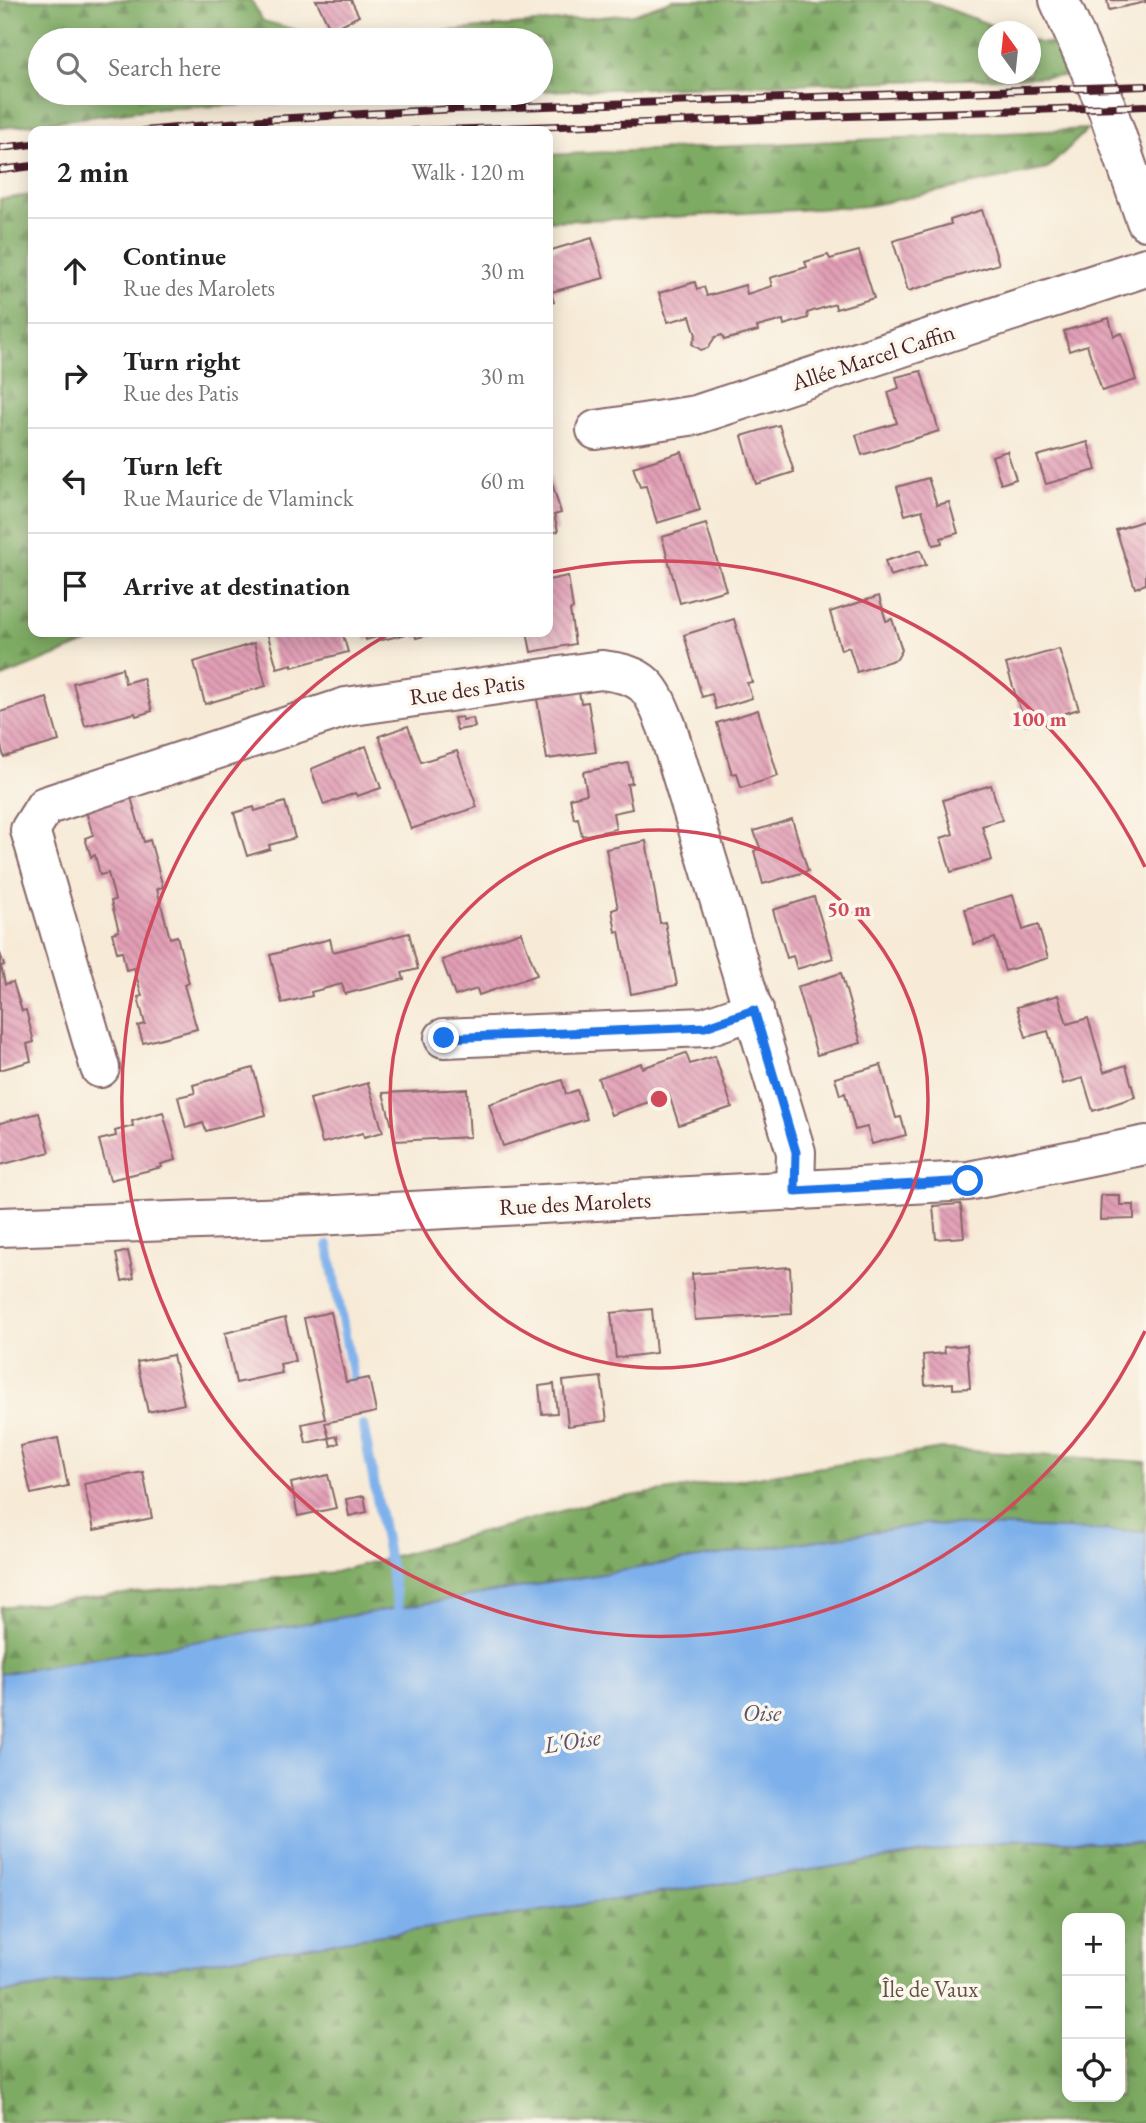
<!DOCTYPE html>
<meta charset="utf-8">
<style>
:root{--surface:#fff;--page:#f6f6f6;--text:#222;--muted:#767676;--line:#e0e0e0}
body{margin:0;font-family:"EB Garamond",serif;background:var(--page);color:var(--text)}
.controls{position:absolute;right:21px;bottom:21px;display:grid;overflow:hidden;border-radius:14px;box-shadow:0 4px 18px #0003}
.controls button{width:63px;height:63px;display:grid;place-items:center;padding:0;border:0;border-bottom:2px solid var(--line);background:var(--surface);color:var(--text);font:35px sans-serif}
.compass{position:absolute;left:978px;top:21px;width:63px;height:63px;border-radius:50%;background:var(--surface);box-shadow:0 4px 18px #0003;rotate:345deg}
.stop{position:absolute;width:21px;height:21px;margin:-16px;border:5px solid #1a73e8;border-radius:50%;background:#fff}
.stop.end{background:#1a73e8;border-color:#fff;box-shadow:0 2px 7px #0008}
.list{margin:0;padding:0;list-style:none}
h2{display:flex;justify-content:space-between;align-items:center;height:91px;margin:0;padding:0 28px;font-size:30px}
h2 small{font-size:23px;font-weight:400;color:var(--muted)}
.list li{display:grid;grid-template-columns:46px 1fr auto;gap:21px;align-items:center;box-sizing:border-box;height:105px;padding:0 28px;border-top:2px solid var(--line)}
.list b{display:block;font-size:26px;white-space:nowrap}
.list p{margin:0;font-size:23px;white-space:nowrap;color:var(--muted)}
.list em{font-size:23px;font-style:normal;color:var(--muted)}
.icon{flex:none;width:38px;height:38px;fill:none;stroke:currentColor;stroke-width:2;stroke-linecap:round;stroke-linejoin:round}
.map{position:relative;flex:none;width:1146px;height:2123px;overflow:hidden}
.search{position:absolute;background:var(--surface);box-shadow:0 4px 18px #0003;left:28px;top:28px;width:525px;height:77px;display:flex;align-items:center;gap:18px;box-sizing:border-box;padding:0 24px;border-radius:38px;color:var(--muted);font-size:26px}
.panel{position:absolute;background:var(--surface);box-shadow:0 4px 18px #0003;left:28px;top:126px;width:525px;height:511px;border-radius:14px}
.map>svg:first-child{display:block}
</style>
<div class="map">
<svg width="1146" height="2123" viewBox="0 0 1146 2123">
<defs>
<pattern id="forest-firs" width="22" height="20" patternUnits="userSpaceOnUse" patternTransform="scale(1.75)"><rect width="22" height="20" fill="#7eab63"/><path d="M5 1l3.5 6h-7zM16 11l3.5 6h-7z" fill="#698b52"/></pattern>
<pattern id="building-back-hatch" width="6" height="6" patternUnits="userSpaceOnUse" patternTransform="scale(1.75)"><rect width="6" height="6" fill="#e29fb6"/><path d="M-1 5l2 2M0 0l6 6M5-1l2 2" fill="none" stroke="#b98194"/></pattern>
</defs>
<rect width="100%" height="100%" fill="#fbf7ec"/>
<filter id="ink" filterUnits="userSpaceOnUse"><feTurbulence type="fractalNoise" baseFrequency=".0143" numOctaves="2"/><feDisplacementMap in="SourceGraphic" scale="14" xChannelSelector="R" yChannelSelector="G"/><feConvolveMatrix kernelMatrix="1 2 1 2 8 2 1 2 1" color-interpolation-filters="sRGB"/></filter>
<filter id="wash" filterUnits="userSpaceOnUse"><feTurbulence type="fractalNoise" baseFrequency=".00686" numOctaves="4" result="noise"/><feDisplacementMap in="SourceGraphic" scale="28" xChannelSelector="R" yChannelSelector="G"/><feGaussianBlur stdDeviation="1.57" result="paint"/><feColorMatrix in="noise" values="0 0 0 0 0 0 0 0 0 0 0 0 0 0 0 0 0 1.4 0 .05"/><feComposite in="paint" operator="in"/></filter>
<g filter="url(#wash)">
<rect width="100%" height="100%" fill="#f7ebd8"/>
<g fill="url(#forest-firs)" stroke="#646547" stroke-width="2" fill-rule="evenodd">
<path d="M0,0H251L263,21L333,40H40V93H503L152,109L0,128Z"/>
<path d="M673,0H925L1007,31L988,32V74H1030L1031,40L1039,43H1057L1071,76L541,91V40H352L633,14Z"/>
<path d="M1088,129L1047,169L867,206L652,218L548,221V155Z"/>
<path d="M33,195V632H114L0,678V199Z"/>
<path d="M942,1449L1146,1462V1534L0,1675V1607L335,1572L598,1501Z"/>
<path d="M1015,1839L1146,1844V2123H0V1993ZM1067,1918H1120V2097H1067Z"/>
</g>
<path fill="#7eb1eb" stroke="#64688b" stroke-width="2" d="M926,1524L1146,1532V1844L1015,1839L0,1993V1674L698,1558Z"/>
<g fill="none" stroke-linecap="round" stroke-linejoin="round">
<g stroke="#7eb1eb" stroke-width="10">
<path d="M328,1245L353,1378"/>
<path d="M363,1425L398,1608"/>
</g>
</g>
<g id="blocks">
<g fill="url(#building-back-hatch)">
<path d="M316,0H351L359,16L331,30Z"/>
<path d="M1107,0H1146V2L1109,10Z"/>
<path d="M982,210L999,264L908,291L893,241L951,224L950,220Z"/>
<path d="M592,238L604,278L551,292L554,302L548,304V251Z"/>
<path d="M859,251L874,298L836,309L835,304L807,313L808,318L784,325L783,320L757,327L758,331L724,340L722,335L715,337L708,348L701,350L692,344L696,335L690,316L668,322L659,293L695,282L697,289L704,287L707,296L745,285L747,294L772,286L770,278L807,267L805,262L828,255L830,259Z"/>
<path d="M1109,318L1114,336L1122,333L1136,380L1102,391L1087,345L1069,351L1064,331Z"/>
<path d="M921,371L939,431L862,455L856,435L897,423L888,392L899,388L896,377Z"/>
<path d="M779,425L794,472L756,484L742,436Z"/>
<path d="M1088,442L1096,470L1046,484L1037,456Z"/>
<path d="M1007,451L1016,479L1001,484L992,456Z"/>
<path d="M682,452L700,510L657,523L646,486L640,487L633,467Z"/>
<path d="M548,470L561,513L554,515L558,531L548,534Z"/>
<path d="M928,478L937,505L949,502L958,533L941,538L942,543L933,545L922,510L905,515L897,487Z"/>
<path d="M1146,520V584L1135,588L1116,530Z"/>
<path d="M706,524L726,590L680,603L662,537Z"/>
<path d="M921,550L926,565L890,576L885,561Z"/>
<path d="M568,576L573,609L570,610L575,644L531,652L527,632H548V580Z"/>
<path d="M879,596L886,621L892,619L902,650L897,659L857,672L849,647L841,650L830,612Z"/>
<path d="M734,619L752,682L747,683L752,698L716,709L712,694L702,697L684,635Z"/>
<path d="M267,632H342L348,652L292,667V664L277,668Z"/>
<path d="M364,632H411V633L382,640L380,636L366,640Z"/>
<path d="M414,632H436V633L416,638Z"/>
<path d="M254,643L266,686L205,704L194,662Z"/>
<path d="M1059,649L1079,709L1025,725L1006,664Z"/>
<path d="M122,668L125,683L143,678L152,711L136,716L135,713L85,726L73,683Z"/>
<path d="M578,686L581,703L588,702L596,752L547,759L536,693Z"/>
<path d="M47,698L59,741L4,757L0,743V712Z"/>
<path d="M758,710L778,776L741,788L737,773L732,774L717,723Z"/>
<path d="M462,717L463,720L473,718L475,727L457,730L454,718Z"/>
<path d="M408,726L421,762L457,751L477,807L411,829L379,736Z"/>
<path d="M366,746L381,788L357,796L355,793L324,805L311,769Z"/>
<path d="M628,763L632,783L627,784L632,809L613,813L616,829L582,836L578,818L574,819L570,798L587,794L583,772Z"/>
<path d="M991,785L1002,820L982,826L992,860L951,872L941,838L953,834L943,800Z"/>
<path d="M130,794L144,842L150,840L163,887L157,889L170,938L177,936L189,983L184,985L197,1029L143,1043L138,1026L145,1024L138,997L142,996L134,968L126,970L122,951L117,952L112,933L119,931L111,901L115,900L108,873L100,875L95,855L91,857L85,838L93,835L85,808Z"/>
<path d="M285,802L295,838L269,845L270,849L247,856L234,813L254,807L255,811Z"/>
<path d="M792,819L808,871L763,884L754,851L760,848L754,831Z"/>
<path d="M646,841L660,923L665,922L677,985L631,994L619,931L616,932L612,910L618,908L606,849Z"/>
<path d="M1013,895L1023,930L1038,925L1048,958L1005,971L995,938L974,944L965,909Z"/>
<path d="M814,897L833,958L797,969L793,956L787,958L773,910Z"/>
<path d="M521,932L537,975L479,995L477,989L455,996L442,960Z"/>
<path d="M409,933L418,969L402,973L404,979L345,994L342,984L311,992L312,996L282,1003L270,955L330,939L333,952Z"/>
<path d="M0,953L4,965L1,966L5,984L13,982L22,1011L26,1010L34,1042L27,1044L31,1061L0,1070Z"/>
<path d="M841,973L861,1043L817,1055L797,987Z"/>
<path d="M1058,995L1067,1024L1088,1018L1104,1072L1126,1065L1135,1097L1093,1111L1083,1078L1063,1084L1048,1031L1026,1037L1017,1007Z"/>
<path d="M686,1053L690,1064L715,1056L732,1107L679,1125L669,1095L611,1115L598,1078L641,1063L642,1068Z"/>
<path d="M881,1065L896,1118L901,1117L906,1135L872,1144L867,1127L855,1130L845,1093L840,1095L835,1078Z"/>
<path d="M253,1068L266,1115L206,1131L203,1123L186,1128L178,1097L195,1093L193,1085Z"/>
<path d="M562,1080L566,1094L577,1090L587,1119L503,1146L489,1104Z"/>
<path d="M368,1083L383,1132L364,1137L363,1133L322,1143L310,1099Z"/>
<path d="M467,1089L470,1137L396,1141L383,1093Z"/>
<path d="M163,1112L176,1160L161,1164L162,1167L110,1180L99,1140L116,1136L115,1131L133,1126L132,1121Z"/>
<path d="M39,1113L50,1152L0,1165V1123Z"/>
<path d="M1101,1195H1120V1205H1134V1219L1100,1220Z"/>
<path d="M961,1204L964,1237L936,1239L933,1206Z"/>
<path d="M128,1251L134,1278L122,1281L116,1254Z"/>
<path d="M790,1267L792,1314L695,1320L692,1274Z"/>
<path d="M652,1309L656,1353L616,1358L611,1313Z"/>
<path d="M331,1312L346,1382L369,1378L376,1412L325,1423L329,1438L337,1436L339,1443L331,1446L329,1438L306,1443L302,1424L325,1419L304,1318Z"/>
<path d="M285,1318L295,1361L280,1364L282,1373L236,1383L225,1333Z"/>
<path d="M967,1345L970,1388L953,1389V1383L925,1385L923,1355L945,1353L944,1347Z"/>
<path d="M173,1355L184,1404L148,1412L137,1362Z"/>
<path d="M601,1377L607,1421L568,1426L563,1381Z"/>
<path d="M554,1384L557,1413L542,1414L539,1386Z"/>
<path d="M58,1438L68,1486L31,1494L20,1446Z"/>
<path d="M143,1472L152,1518L94,1530L84,1484Z"/>
<path d="M328,1475L336,1508L298,1516L291,1483Z"/>
<path d="M364,1496L367,1512L349,1516L346,1499Z"/>
</g>
</g>
</g>
<g filter="url(#ink)">
<use href="#blocks" fill-opacity="0" stroke="#876668" stroke-width="2"/>
<g fill="none" stroke-linecap="round" stroke-linejoin="round">
<defs>
<g id="minor">
<path d="M1059,0L1107,108L1146,221"/>
<path d="M596,430L696,415L1146,267"/>
<path d="M444,1038L705,1027L754,1010"/>
<path d="M100,1068L30,830L45,806L346,707L601,670C647,675 651,687 667,727L796,1152L795,1191"/>
<path d="M0,1227L317,1216L968,1181L1146,1145"/>
</g>
</defs>
<use href="#minor" stroke="#876668" stroke-width="42"/>
<use href="#minor" stroke="#fff" stroke-width="38"/>
<defs>
<g id="rail">
<path d="M144,131L273,119L454,109L1146,86"/>
<path d="M413,131L1146,106"/>
<path d="M0,148L33,144"/>
<path d="M0,170L33,166"/>
</g>
</defs>
<use href="#rail" stroke="#4a1f2b" stroke-width="8"/>
<use href="#rail" stroke="#fbf7ec" stroke-width="5" stroke-dasharray="16" stroke-linecap="butt"/>
</g>
</g>
<g fill="none" stroke-linecap="round" stroke-linejoin="round" filter="url(#ink)">
<path stroke="#1a73e8" stroke-width="9" d="M444,1038L705,1027L754,1010L796,1152L795,1191L968,1181"/>
</g>
<g fill="none" stroke="#d1495b" stroke-width="3.5">
<circle cx="659" cy="1099" r="269"/>
<path d="M1145 1331A538 538 0 1 1 390 633M552 572A538 538 0 0 1 1145 867"/>
</g>
<g text-anchor="middle" stroke-width="7" stroke-linejoin="round" paint-order="stroke">
<g font-size="23" fill="#4a1f2b" stroke="#fbf7ec">
<text transform="translate(873 357) rotate(-18)" y="8">Allée Marcel Caffin</text>
<text transform="translate(467 689) rotate(-8)" y="8">Rue des Patis</text>
<text transform="translate(575 1203) rotate(-3)" y="8">Rue des Marolets</text>
</g>
<g font-size="23" fill="#635140" stroke="#fbf7ec">
<text x="930" y="1997">Île de Vaux</text>
</g>
<g font-size="24" font-style="italic" fill="#5c526e" stroke="#fbf7ec">
<text x="762" y="1721">Oise</text>
<text transform="translate(572 1741) rotate(-9)" y="8">L'Oise</text>
</g>
</g>
<circle cx="659" cy="1099" r="10" fill="#d1495b" stroke="#fbf7ec" stroke-width="3.5"/>
<g font-size="21" text-anchor="middle" font-weight="bold" fill="#d1495b" stroke="#fbf7ec" stroke-width="7" stroke-linejoin="round" paint-order="stroke">
<text x="1039" y="726">100 m</text>
<text x="849" y="916">50 m</text>
</g>
</svg>
<div class="controls">
<button>+</button>
<button>−</button>
<button><svg class="icon" aria-label="locate" viewBox="0 0 24 24"><circle cx="12" cy="12" r="6"/><path d="M12 2v4M12 18v4M2 12h4M18 12h4"/></svg></button>
</div>
<svg class="compass" viewBox="-18 -18 36 36"><path d="M0-13l5 13h-10z" fill="#e53935"/><path d="M0 13l5-13h-10z" fill="#767676"/></svg>
<div class="stop" style="left:968px;top:1181px"></div>
<div class="stop end" style="left:444px;top:1038px"></div>
<div class="search"><svg class="icon" aria-label="search" viewBox="0 0 24 24"><circle cx="10" cy="10" r="6"/><path d="M15 15l6 6"/></svg>Search here</div>
<section class="panel">
<h2>2 min<small>Walk · 120 m</small></h2>
<ul class="list">
<li><svg class="icon" aria-label="ahead" viewBox="0 0 24 24"><path d="M12 20V5M6 11l6-6 6 6"/></svg><div><b>Continue</b><p>Rue des Marolets</p></div><em>30 m</em></li>
<li><svg class="icon" aria-label="right" viewBox="0 0 24 24"><path d="M7 20v-9h11M14 6l5 5-5 5"/></svg><div><b>Turn right</b><p>Rue des Patis</p></div><em>30 m</em></li>
<li><svg class="icon" aria-label="left" viewBox="0 0 24 24"><path d="M17 20v-9H6M10 6l-5 5 5 5"/></svg><div><b>Turn left</b><p>Rue Maurice de Vlaminck</p></div><em>60 m</em></li>
<li><svg class="icon" aria-label="arrive" viewBox="0 0 24 24"><path d="M6 21V4h12l-3 4 3 4H6"/></svg><div><b>Arrive at destination</b></div></li>
</ul>
</section>
</div>
